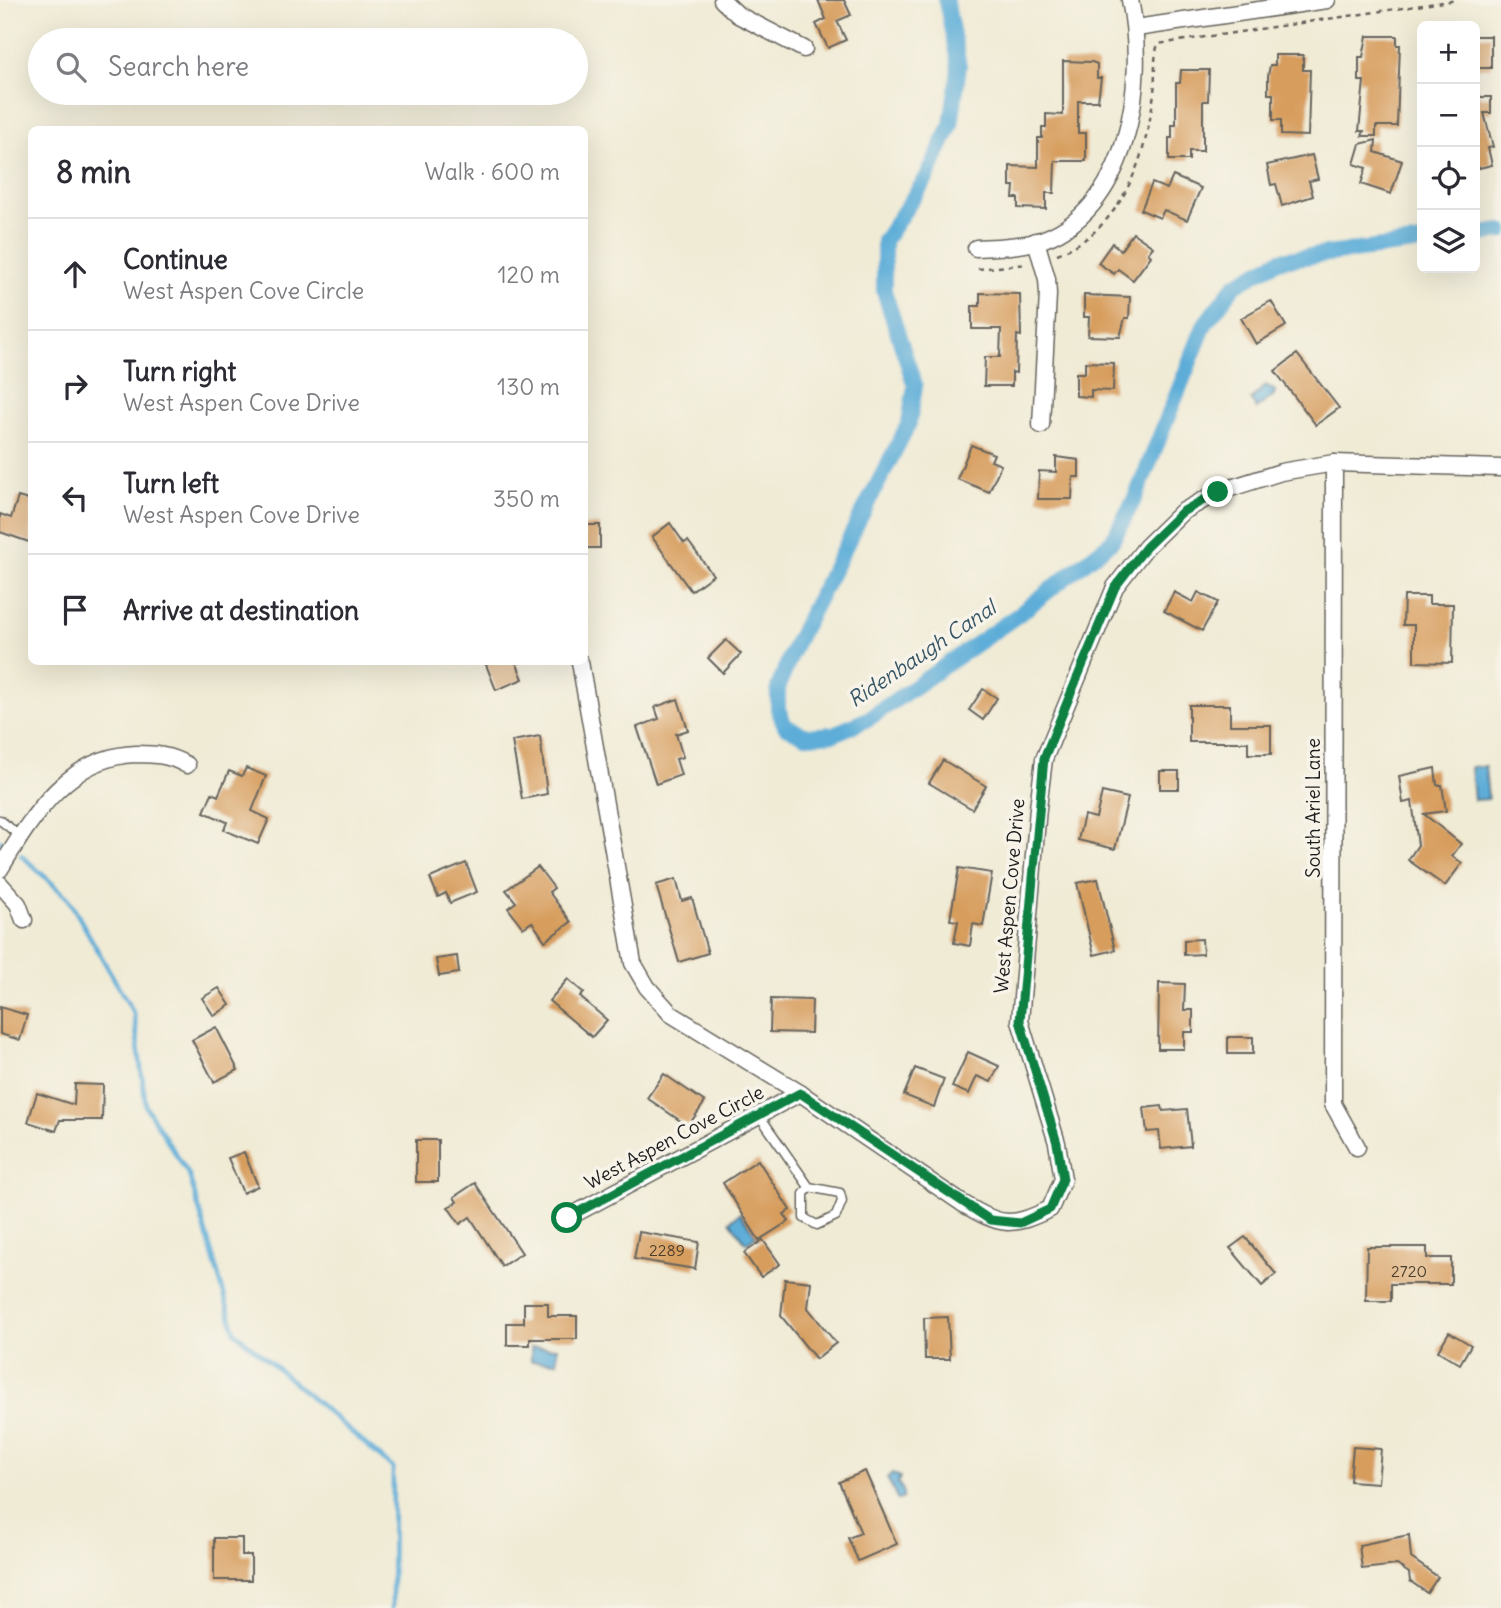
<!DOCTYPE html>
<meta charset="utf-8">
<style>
:root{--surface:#fff;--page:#f7f7f7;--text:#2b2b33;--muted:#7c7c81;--line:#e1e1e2}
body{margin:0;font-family:Delius,sans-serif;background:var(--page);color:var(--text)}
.controls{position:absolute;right:21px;top:21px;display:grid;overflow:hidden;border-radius:10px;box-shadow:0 7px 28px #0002}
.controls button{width:63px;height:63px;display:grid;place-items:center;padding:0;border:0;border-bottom:2px solid var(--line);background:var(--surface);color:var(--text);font:35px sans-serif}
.stop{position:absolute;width:21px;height:21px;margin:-16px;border:5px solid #0b8043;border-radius:50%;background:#fff}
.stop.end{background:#0b8043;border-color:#fff;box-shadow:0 2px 7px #0008}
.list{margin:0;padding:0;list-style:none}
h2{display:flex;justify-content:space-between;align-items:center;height:91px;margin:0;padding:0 28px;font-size:30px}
h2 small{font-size:23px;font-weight:400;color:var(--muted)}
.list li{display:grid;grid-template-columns:46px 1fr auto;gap:21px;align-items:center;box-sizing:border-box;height:112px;padding:0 28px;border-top:2px solid var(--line)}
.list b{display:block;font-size:26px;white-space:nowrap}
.list p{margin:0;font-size:23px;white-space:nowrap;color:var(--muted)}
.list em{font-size:23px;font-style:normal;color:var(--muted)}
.icon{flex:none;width:38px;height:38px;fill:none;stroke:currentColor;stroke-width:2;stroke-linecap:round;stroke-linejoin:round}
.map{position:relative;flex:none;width:1501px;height:1608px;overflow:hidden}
.search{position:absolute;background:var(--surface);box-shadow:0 7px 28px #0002;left:28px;top:28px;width:560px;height:77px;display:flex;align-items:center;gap:18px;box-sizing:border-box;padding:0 24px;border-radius:38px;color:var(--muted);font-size:26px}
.panel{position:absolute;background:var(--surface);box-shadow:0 7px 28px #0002;left:28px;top:126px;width:560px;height:539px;border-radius:10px}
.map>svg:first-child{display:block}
</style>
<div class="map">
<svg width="1501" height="1608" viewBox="0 0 1501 1608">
<rect width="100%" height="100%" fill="#f7f3e8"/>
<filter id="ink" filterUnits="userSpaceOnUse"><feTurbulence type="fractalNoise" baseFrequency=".0143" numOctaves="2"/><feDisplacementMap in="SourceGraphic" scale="14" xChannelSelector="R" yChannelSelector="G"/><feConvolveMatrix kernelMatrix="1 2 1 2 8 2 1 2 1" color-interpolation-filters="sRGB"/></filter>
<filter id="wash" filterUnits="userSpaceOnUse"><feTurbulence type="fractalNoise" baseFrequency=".00686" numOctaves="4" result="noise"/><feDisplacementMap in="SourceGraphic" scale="28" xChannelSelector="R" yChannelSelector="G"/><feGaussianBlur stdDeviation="1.57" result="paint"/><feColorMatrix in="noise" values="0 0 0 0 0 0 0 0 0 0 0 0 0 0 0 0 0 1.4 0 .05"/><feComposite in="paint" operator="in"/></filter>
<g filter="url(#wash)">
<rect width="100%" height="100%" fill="#f0ebd5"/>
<g fill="#5dadd8" stroke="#3c647a" stroke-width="2">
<path d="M1266,385L1275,391L1274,395L1256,409L1251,399Z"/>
<path d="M1485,766L1488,799L1474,800L1471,767Z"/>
<path d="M740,1213L756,1236L746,1243L730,1221Z"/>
<path d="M531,1347L557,1348V1362L531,1361Z"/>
<path d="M892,1473L900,1477L898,1483L903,1490V1498L898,1500L887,1478Z"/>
</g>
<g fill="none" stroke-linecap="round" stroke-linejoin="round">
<g stroke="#5dadd8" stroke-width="4.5">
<path d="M0,841L2,843"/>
<path d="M21,855L68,898L134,1014L146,1107L189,1175L235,1332L393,1468L392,1608"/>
</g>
<g stroke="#5dadd8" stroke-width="16">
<path d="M946,0L959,66L951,125L927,177L884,241V291L915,386L909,423L795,644L778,688V709L785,726L806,736L834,734L868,719L1018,615L1112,541L1136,496L1205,324L1235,285L1280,260L1422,242"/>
<path d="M1475,235L1501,231"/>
</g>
</g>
<g id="blocks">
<g fill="#d79d5d">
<path d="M818,0H844L851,15L837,21L846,40L828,48L816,24L826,19Z"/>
<path d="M1367,36H1397V45H1400L1397,126H1376V136H1362L1364,131H1359L1364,81H1359V57H1363Z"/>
<rect x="1475" y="36" width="16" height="32"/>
<path d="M1275,55H1303V70H1310L1308,136L1281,135V120H1273V94H1268V76L1270,65H1275Z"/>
<path d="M1063,61L1092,62L1097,64V78H1101L1098,101H1078V133H1086V161H1055L1054,193H1046V209L1018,208V198H1013L1014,186H1010V166L1038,167V138H1042V127H1046V114L1063,115Z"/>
<path d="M1181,70H1209L1208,101H1203V151H1189V160H1169V138H1172V125H1176V83H1180Z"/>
<path d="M1479,93L1480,97H1491V113H1484L1493,147L1488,148L1492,165L1475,169V94Z"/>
<path d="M1376,140L1375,152L1402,161L1391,194L1361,184L1366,168L1354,164L1360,144Z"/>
<path d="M1312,155L1318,179L1309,181L1313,196L1282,206L1276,184L1271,185L1267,165Z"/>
<path d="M1173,176L1201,188L1187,220L1164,210L1160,218L1141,210L1152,183L1167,189Z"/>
<path d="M1133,233L1153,247L1148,253L1151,256L1133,280L1118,269L1114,274L1098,263L1112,243L1121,250Z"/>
<path d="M980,293L1020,294L1021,336L1017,335L1016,373L1012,372V386H984L985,357H1000L1001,329H972V306H980Z"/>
<path d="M1084,295L1130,297L1129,318H1125L1120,337L1088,336L1089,317H1084Z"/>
<path d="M1271,301L1286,326L1256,344L1241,318Z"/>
<path d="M1297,354L1339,408L1316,425L1275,371Z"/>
<path d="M1085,362L1114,363L1113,391L1091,390V397L1076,396V373H1085Z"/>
<path d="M971,445L994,454L991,461L1001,465L989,492L957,479Z"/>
<path d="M1056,457L1079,460V477H1073L1072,499H1038L1039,471L1056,472Z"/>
<path d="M18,497L32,501V543L0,532V514L11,518Z"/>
<path d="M670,523L684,543L688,541L713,575L691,591L652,537Z"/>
<rect x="584" y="525" width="16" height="23"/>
<path d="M1174,592L1193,602L1198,592L1218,602L1202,631L1164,611Z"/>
<path d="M1404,596H1429V604H1453L1452,663L1414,662V625H1403Z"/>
<path d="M726,640L741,654L723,673L708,658Z"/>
<path d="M485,662H516L523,679L496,690Z"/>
<path d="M983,689L997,698L983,720L969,710Z"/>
<path d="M678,699L688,730L676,734L683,757L676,759L681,775L656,784L637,727L659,719L655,707Z"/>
<path d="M1189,705H1230V725H1271V754H1248V742H1189Z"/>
<path d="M540,736L547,794L522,799L512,741Z"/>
<path d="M943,760L986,786L972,809L929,783Z"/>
<path d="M246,768L266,776L252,811L269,819L258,844L224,830L227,822L204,812L212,793L218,796L229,771L242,776Z"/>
<path d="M1435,768L1437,785H1442L1446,811L1424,814L1461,844L1452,856L1462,863L1445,886L1408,860L1418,845L1412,801L1403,803L1399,776Z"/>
<rect x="1160" y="771" width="19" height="18"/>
<path d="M1102,792L1128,798L1115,849L1078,840L1084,815L1096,818Z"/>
<path d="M466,863L477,892L450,903L446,893L438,897L430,878Z"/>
<path d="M538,867L554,888L549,892L571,922L545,941L532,922L523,928L508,908L516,902L506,890Z"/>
<path d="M959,868L992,873L983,926L973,924L970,946L954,943L958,921L950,920Z"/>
<path d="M676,879L682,901L692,898L708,953L679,962L656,885Z"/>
<path d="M1098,879L1115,950L1094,955L1077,883Z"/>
<path d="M1202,939L1203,954L1184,955V940Z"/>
<path d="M457,956L459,973L439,976L436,959Z"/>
<path d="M568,979L584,993L580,997L607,1020L592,1037L549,1001Z"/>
<path d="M1159,983L1185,984L1184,1010H1193V1032H1184V1049H1158Z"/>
<path d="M219,988L230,1005L214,1016L202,998Z"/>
<path d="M771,999L812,1000L811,1033L770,1032Z"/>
<path d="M0,1007L27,1015L20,1040L0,1034Z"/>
<path d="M216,1027L238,1070L214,1082L192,1040Z"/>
<rect x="1228" y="1037" width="25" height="17"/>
<path d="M968,1052L999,1066L991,1082L977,1076L969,1094L952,1087Z"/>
<path d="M915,1068L944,1079L934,1107L904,1095Z"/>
<path d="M664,1074L705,1102L688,1126L647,1098Z"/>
<path d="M75,1084L103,1085L102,1120H60L56,1131L28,1122L37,1093L74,1105Z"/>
<path d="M1162,1106L1163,1111L1187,1109L1191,1146L1161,1149L1159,1131L1147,1132L1144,1108Z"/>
<rect x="416" y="1140" width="22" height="42"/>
<path d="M244,1152L258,1186L243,1193L228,1158Z"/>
<path d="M758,1160L790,1210L784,1214L789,1221L759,1240L723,1183Z"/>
<path d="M475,1183L522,1253L502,1266L470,1217L460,1224L448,1207L457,1202L454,1197Z"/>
<path d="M639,1232L699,1242L695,1269L634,1259Z"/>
<path d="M1245,1237L1276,1274L1262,1286L1230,1248Z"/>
<path d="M763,1240L780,1264L761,1277L744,1253Z"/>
<path d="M1367,1247H1427V1258H1451V1284H1391V1301H1366Z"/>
<path d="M785,1279L811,1282L808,1308L836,1343L816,1359L781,1316Z"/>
<path d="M524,1303H548V1316H577V1339H530V1345H507V1323H524Z"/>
<path d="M948,1317L950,1359H925L924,1318Z"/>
<path d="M1449,1332L1471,1345L1460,1364L1438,1351Z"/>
<path d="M1353,1447L1381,1449L1378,1483L1350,1481Z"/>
<path d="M865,1471L897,1544L858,1561L848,1538L861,1533L839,1482Z"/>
<path d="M1409,1535L1411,1558L1438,1577L1427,1593L1410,1581L1409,1573L1397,1565L1362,1569L1359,1545Z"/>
<path d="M214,1538H242V1555H251V1580H214Z"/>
</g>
</g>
</g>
<g filter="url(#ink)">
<use href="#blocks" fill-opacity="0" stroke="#66645d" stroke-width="2"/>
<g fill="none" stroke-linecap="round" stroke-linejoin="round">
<defs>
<g id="service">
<path d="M0,820L20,836"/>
<path d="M759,1115L809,1187L840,1193L842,1201L836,1216L817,1225L804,1218V1194L809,1187"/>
</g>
<g id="minor">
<path d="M722,0L738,15L804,49"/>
<path d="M1136,28L1327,0"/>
<path d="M1036,241L1047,279L1048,294L1041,425"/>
<path d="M976,248C996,247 1016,247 1035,242C1130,215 1147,81 1130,0"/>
<path d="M1334,463L1333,1104L1357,1147"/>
<path d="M580,662L633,963L647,987L671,1014L800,1093L962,1203C1001,1226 1010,1228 1050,1209L1063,1179L1057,1143L1020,1021L1038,808L1044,759L1115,587L1146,547L1182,512L1218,492L1281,472L1334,463L1501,468"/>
<path d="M0,869C32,817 68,756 136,754C156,754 169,755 187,765"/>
<path d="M0,884L18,904L24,920"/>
<path d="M567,1218L800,1093"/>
</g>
</defs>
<use href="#service" stroke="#66645d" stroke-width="11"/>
<use href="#minor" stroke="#66645d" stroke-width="19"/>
<g stroke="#66645d" stroke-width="2.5" stroke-dasharray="5 5" stroke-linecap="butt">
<path d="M1057,254C1123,230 1147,155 1154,92C1156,76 1153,59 1158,44L1457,0"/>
<path d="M978,269L1027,264"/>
</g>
<use href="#service" stroke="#fff" stroke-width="8"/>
<use href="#minor" stroke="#fff" stroke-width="16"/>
</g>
</g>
<g fill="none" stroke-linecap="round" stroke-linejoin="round" filter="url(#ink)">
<path stroke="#0b8043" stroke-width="9" d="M567,1218L800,1093L990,1220L1020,1223L1050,1209L1063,1179L1057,1143L1020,1021L1044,758L1115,587L1146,547L1182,512L1218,492"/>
</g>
<g text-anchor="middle" stroke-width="7" stroke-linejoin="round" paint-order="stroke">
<g font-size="16" fill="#4b3c2c">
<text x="667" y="1256">2289</text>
<text x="1409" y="1277">2720</text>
</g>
<g font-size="19" fill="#1c1c1c" stroke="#f7f3e8">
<text transform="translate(1313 808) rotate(-90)" y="7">South Ariel Lane</text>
<text transform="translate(1009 896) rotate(-85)" y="7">West Aspen Cove Drive</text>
<text transform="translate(674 1137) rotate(-28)" y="7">West Aspen Cove Circle</text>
</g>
<g font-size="21" font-style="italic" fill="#365667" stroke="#f7f3e8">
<text transform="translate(922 654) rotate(-34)" y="7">Ridenbaugh Canal</text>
</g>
</g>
</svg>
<div class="controls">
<button>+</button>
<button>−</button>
<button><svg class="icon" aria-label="locate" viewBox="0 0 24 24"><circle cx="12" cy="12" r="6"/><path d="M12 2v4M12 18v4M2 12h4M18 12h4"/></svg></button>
<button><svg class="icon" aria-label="layers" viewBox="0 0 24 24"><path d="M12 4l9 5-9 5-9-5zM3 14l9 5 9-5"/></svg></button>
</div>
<div class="stop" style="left:567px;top:1218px"></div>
<div class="stop end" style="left:1218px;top:492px"></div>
<div class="search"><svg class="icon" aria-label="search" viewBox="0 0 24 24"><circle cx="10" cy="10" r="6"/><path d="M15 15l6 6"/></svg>Search here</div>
<section class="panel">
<h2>8 min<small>Walk · 600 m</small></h2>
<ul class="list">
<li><svg class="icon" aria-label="ahead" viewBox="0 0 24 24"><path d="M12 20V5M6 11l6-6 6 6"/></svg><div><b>Continue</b><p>West Aspen Cove Circle</p></div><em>120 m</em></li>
<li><svg class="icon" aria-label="right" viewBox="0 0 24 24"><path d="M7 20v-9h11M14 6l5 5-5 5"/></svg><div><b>Turn right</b><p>West Aspen Cove Drive</p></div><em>130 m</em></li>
<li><svg class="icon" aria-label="left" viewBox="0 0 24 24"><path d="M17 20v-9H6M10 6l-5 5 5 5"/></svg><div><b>Turn left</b><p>West Aspen Cove Drive</p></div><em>350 m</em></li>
<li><svg class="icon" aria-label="arrive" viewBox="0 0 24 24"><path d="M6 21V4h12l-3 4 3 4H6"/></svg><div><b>Arrive at destination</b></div></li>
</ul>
</section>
</div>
